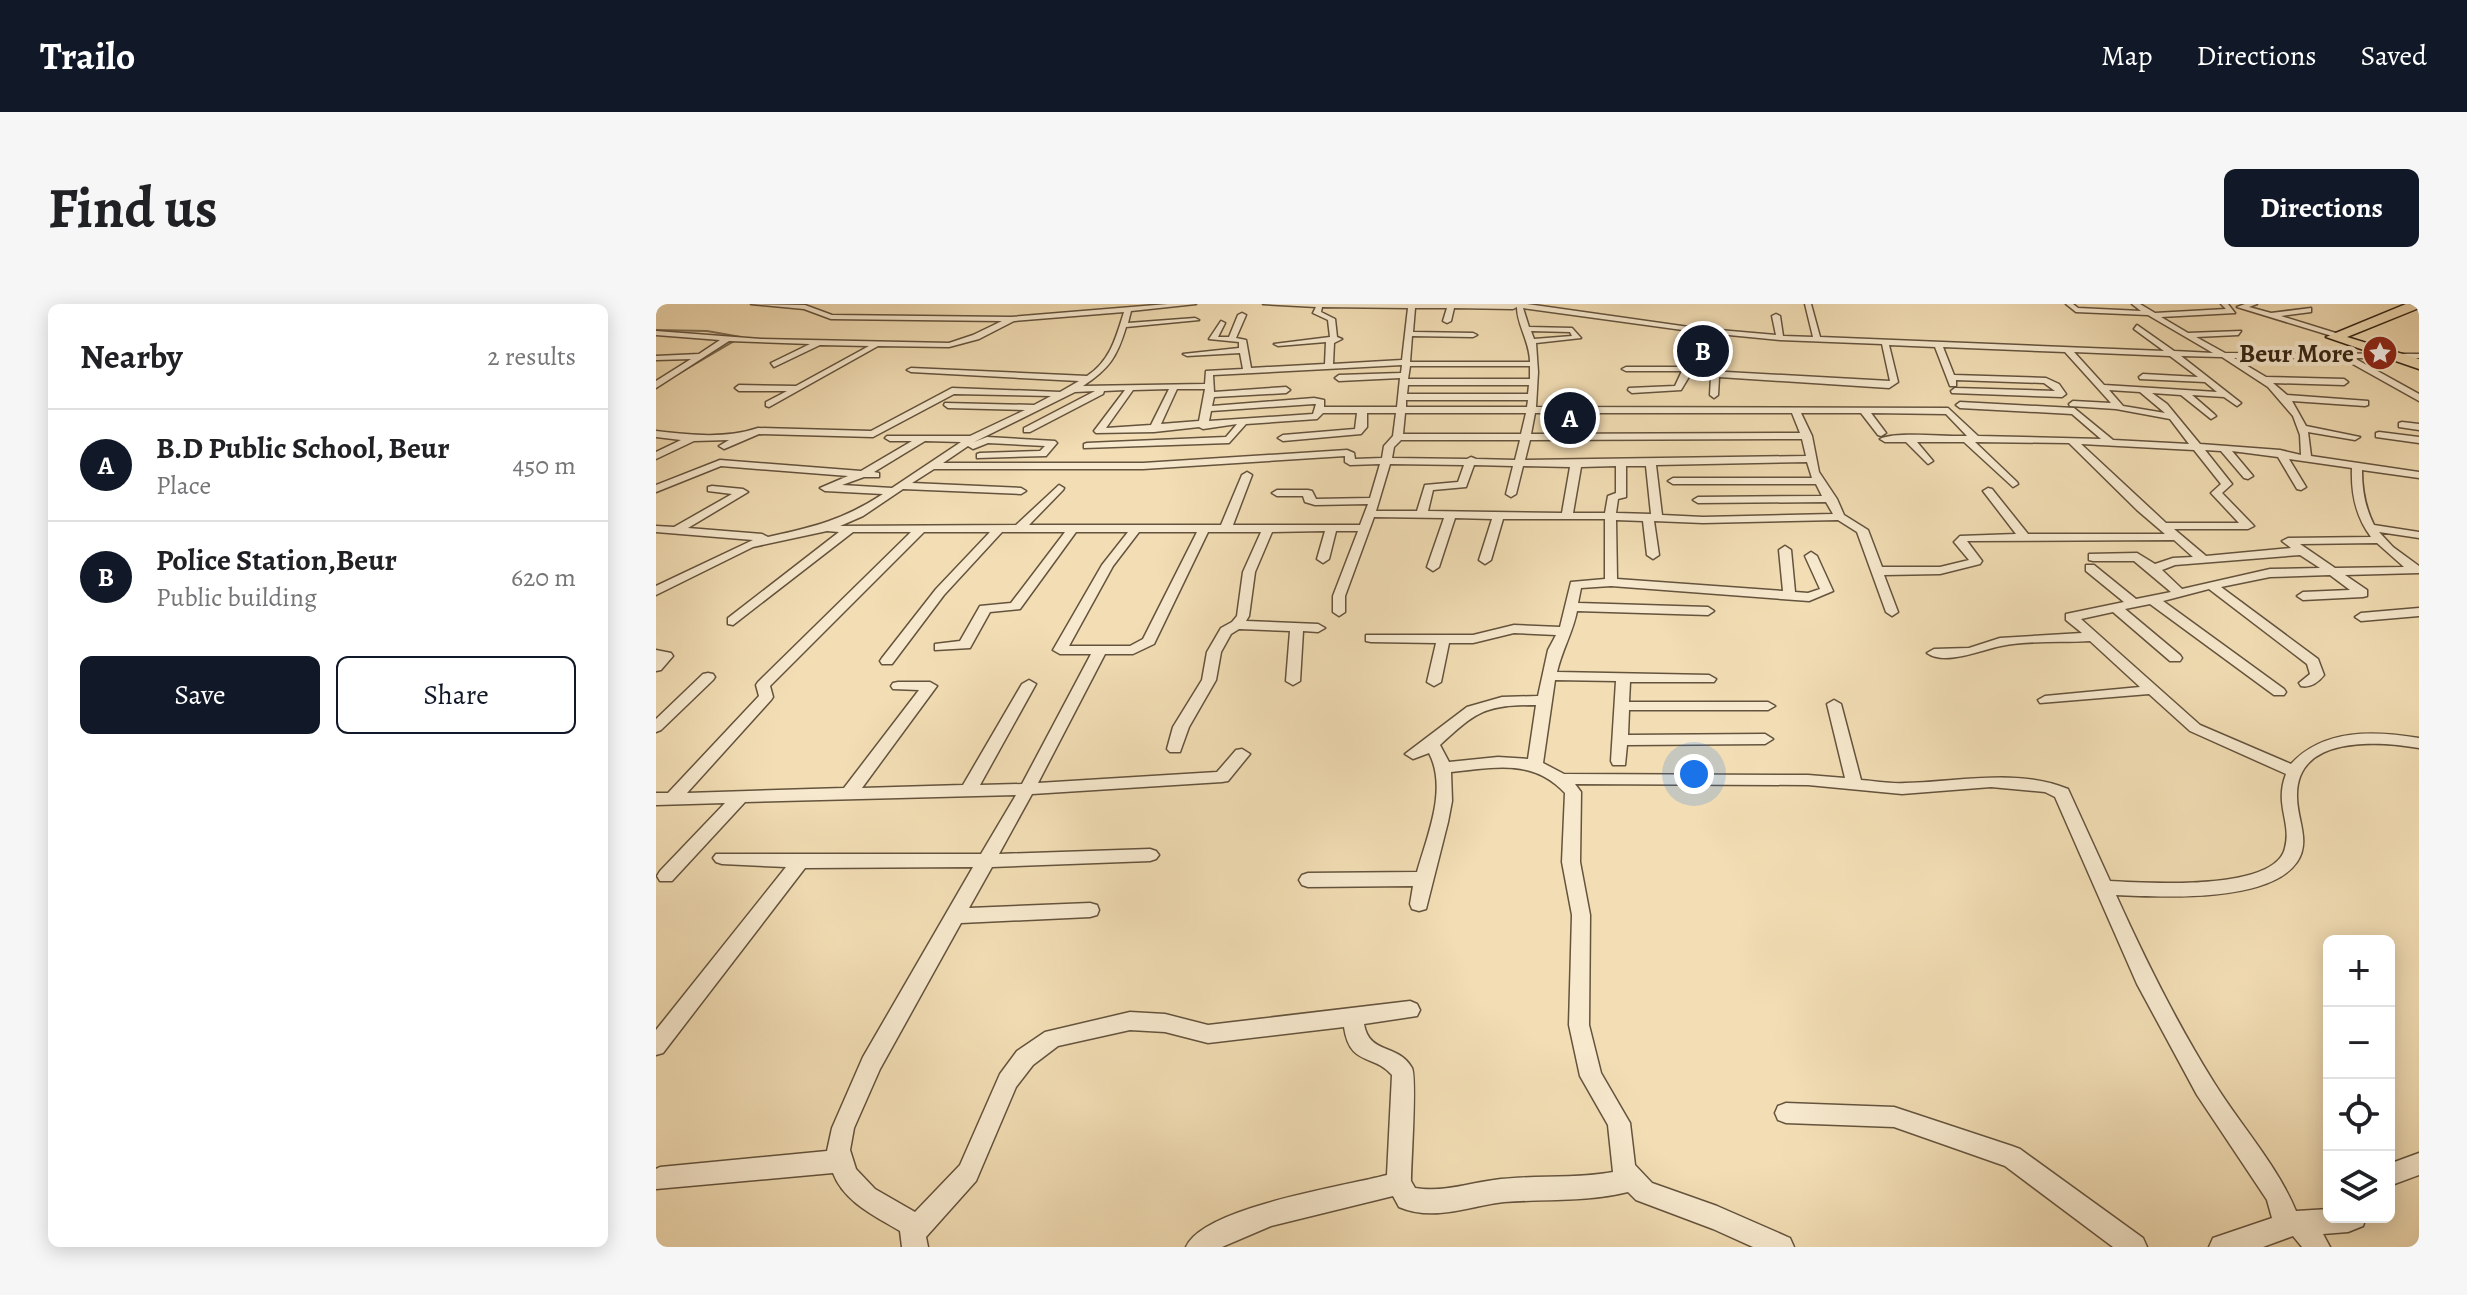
<!DOCTYPE html>
<meta charset="utf-8">
<style>
:root{--surface:#fff;--page:#f6f6f6;--text:#202124;--muted:#757577;--line:#e0e0e0;--accent:#111827}
body{margin:0;font-family:Alegreya,serif;background:var(--page);color:var(--text)}
.controls{position:absolute;right:24px;bottom:24px;display:grid;overflow:hidden;border-radius:12px;box-shadow:0 4px 20px #0003}
.controls button{width:72px;height:72px;display:grid;place-items:center;padding:0;border:0;border-bottom:2px solid var(--line);background:var(--surface);color:var(--text);font:40px sans-serif}
.you{position:absolute;left:1038px;top:470px;width:28px;height:28px;margin:-20px;border:6px solid #fff;border-radius:50%;background:#1a73e8;box-shadow:0 0 0 12px #1a73e833}
.badge{display:grid;place-items:center;width:52px;height:52px;border-radius:50%;background:var(--accent);color:#fff;font-size:26px;font-weight:700}
.pin{position:absolute;translate:-50% -50%;border:4px solid #fff;box-shadow:0 2px 8px #0006}
.list{margin:0;padding:0;list-style:none}
h2{display:flex;justify-content:space-between;align-items:center;height:104px;margin:0;padding:0 32px;font-size:34px}
h2 small{font-size:26px;font-weight:400;color:var(--muted)}
.list li{display:grid;grid-template-columns:52px 1fr auto;gap:24px;align-items:center;box-sizing:border-box;height:112px;padding:0 32px;border-top:2px solid var(--line)}
.list b{display:block;font-size:30px;white-space:nowrap}
.list p{margin:0;font-size:26px;white-space:nowrap;color:var(--muted)}
.list em{font-size:26px;font-style:normal;color:var(--muted)}
.actions{display:flex;gap:16px;padding:24px 32px}
.actions a{flex:1;padding:18px 0;border:2px solid var(--accent);border-radius:12px;text-align:center;font-size:28px;color:var(--accent)}
.actions .main{background:var(--accent);color:#fff}
.icon{flex:none;width:44px;height:44px;fill:none;stroke:currentColor;stroke-width:2;stroke-linecap:round;stroke-linejoin:round}
.map{position:relative;flex:none;width:1763px;height:943px;overflow:hidden;border-radius:12px}
header{display:flex;align-items:center;gap:48px;box-sizing:border-box;height:112px;padding:0 40px;background:var(--accent);color:#fff}
header strong{font-size:38px}
nav{display:flex;gap:44px;margin-inline-start:auto;font-size:28px}
.intro{display:flex;align-items:center;justify-content:space-between;box-sizing:border-box;height:192px;padding:0 48px}
h1{margin:0;font-size:56px}
.button{padding:20px 36px;border-radius:12px;background:var(--accent);color:#fff;font-size:28px;font-weight:700}
main{display:flex;gap:48px;padding:0 48px}
aside{flex:1;background:var(--surface);border-radius:12px;box-shadow:0 4px 20px #0003}
.map>svg:first-child{display:block}
</style>
<header>
<strong>Trailo</strong>
<nav><a>Map</a><a>Directions</a><a>Saved</a></nav>
</header>
<div class="intro"><h1>Find us</h1><a class="button">Directions</a></div>
<main>
<aside>
<h2>Nearby<small>2 results</small></h2>
<ul class="list">
<li><span class="badge">A</span><div><b>B.D Public School, Beur</b><p>Place</p></div><em>450 m</em></li>
<li><span class="badge">B</span><div><b>Police Station,Beur</b><p>Public building</p></div><em>620 m</em></li>
</ul>
<div class="actions"><a class="main">Save</a><a>Share</a></div>
</aside>
<div class="map">
<svg width="1763" height="943" viewBox="0 0 1763 943">
<rect width="100%" height="100%" fill="#f2ddb4"/>
<filter id="stains"><feTurbulence type="fractalNoise" baseFrequency=".0025" numOctaves="4"/><feColorMatrix values="0 0 0 0 .2 0 0 0 0 .09 0 0 0 0 .02 0 0 0 .5 -.17"/></filter>
<radialGradient id="worn" r=".72"><stop offset=".6" stop-color="#630" stop-opacity="0"/><stop offset="1" stop-color="#630" stop-opacity=".3"/></radialGradient>
<g fill="none" stroke-linecap="round" stroke-linejoin="round">
<g stroke="#7f6e54" stroke-width="2">
<path d="M0,26L51,27L85,33"/>
<path d="M0,83L80,36"/>
</g>
<defs>
<g id="street">
<path d="M95,0L149,1L176,11L355,13L512,0H540L475,7L472,19L539,14L543,16L470,23C461,53 453,65 427,82L549,80L550,67L587,65L584,49L531,52L527,50L583,44V38L553,35L565,17L569,19L562,33H573L582,11L586,9L590,11L580,34L590,36L595,64L669,60L670,38L622,42L618,40L674,33L672,16L657,9L660,3L607,0H871L1040,24L1120,31L1116,12L1120,10L1124,12L1127,32L1157,33L1149,0H1155L1164,33L1508,47L1478,25L1481,21L1518,47L1557,49L1492,11L1420,8L1410,0H1417L1422,4L1485,7L1476,0H1484L1499,9L1570,5L1565,0H1572L1579,9L1505,13L1532,29L1585,27L1582,31L1540,33L1569,49L1763,50V54H1698L1763,90V97L1686,54H1578L1610,73L1688,75L1692,78L1688,81L1617,79L1631,91L1712,97V101L1709,102L1636,97L1650,122L1704,133L1699,136L1652,128L1655,152L1763,168V174L1706,166C1706,186 1709,203 1718,221L1763,228V234L1723,228L1737,243L1763,262V269L1689,271L1711,286V292L1707,293L1647,296L1641,292L1647,288L1694,286L1674,271L1614,273L1565,283L1662,355L1668,371C1663,378 1654,384 1645,382L1643,379L1654,370L1651,360L1553,285L1507,297L1628,385L1630,388L1628,391H1618L1494,300L1469,305L1524,351L1526,354L1524,357H1514L1457,308L1425,315L1544,421L1635,460C1668,424 1719,427 1763,434V444C1722,437 1639,431 1641,493C1641,516 1655,537 1641,558C1613,599 1505,593 1460,591C1489,655 1520,718 1557,777C1584,821 1620,859 1640,907L1673,905V913H1710L1707,922L1692,928L1667,930L1674,943H1646L1637,932L1607,943H1553L1557,934L1616,914L1611,896L1541,791L1481,680L1399,493L1389,488L1335,483L1246,490L1152,481L919,480L925,488L924,558L934,611L933,721L945,769L974,819L979,861L996,879L1061,902L1134,934L1138,943H1097L1057,925L980,896L972,888C931,898 890,895 848,898C813,902 778,918 743,903L737,892L615,922L566,943H530C547,903 690,882 731,871L736,771C717,749 694,763 688,723L552,739L509,728L474,726L402,742L377,761L360,783L320,877L270,933L272,943H246L244,927C219,912 188,898 177,869L0,885V865L4,863L171,847L176,824L207,753L317,563L149,564L7,749L0,751V726L130,563L66,560L60,558L57,554L60,550H325L360,491L89,498L16,577H4L1,572L4,567L69,499L0,501V489H12L103,392L100,381L102,378L255,228H197L77,321L72,320V314L183,228L171,227L97,243L0,291V282L97,236L0,228V222L18,223L76,190L52,187V183L56,182L87,185L92,188L32,224L106,230L112,233C158,223 187,216 227,190L169,187L164,184L192,172L65,162L0,188V181L64,156L205,167L256,137H234L229,134L231,132H314L369,106L292,104L288,101L289,99L378,101L395,92L298,90L217,133L103,130L68,145L63,142L73,136L38,137L0,155V148L25,136L0,133V127C34,131 70,135 102,124L215,127L296,84L404,88L423,77L255,68L251,66L255,64L431,72C454,57 460,34 468,8L358,17L323,35L293,43L222,42L113,103L110,102V98L131,87H83L79,84L83,81L140,82L213,42L164,41L118,63L115,59L154,40L73,37L0,84V77L35,55L0,56V52L43,50L64,36L0,31V27L105,35L293,39L317,31L346,17L175,15L148,5ZM666,3L752,4L746,56L677,60L678,39L686,35L681,33L679,15L665,8ZM861,3C861,21 874,38 874,58H754L756,32L817,33L821,31L817,29L757,28L759,4H791L787,17L791,19L795,17L798,4L857,5ZM867,4L1034,27L1030,32L1027,63H970L966,65L970,67H1026L1019,82L973,84L972,86L976,89L1025,86L1034,71L1055,72L1054,91L1058,94L1062,91L1063,73L1233,84L1242,78L1233,41L1279,43L1294,82H1300V76L1388,79L1399,87L1299,84L1295,87L1296,89L1406,93L1410,90L1403,80L1390,74L1298,71L1287,43L1409,48L1455,99L1417,97L1413,100L1414,102L1460,105L1514,115L1533,140L1457,136L1418,104L1304,98L1300,101L1304,104L1416,110L1445,135L1322,132L1292,104L880,103L882,68L880,39L925,34L916,24L873,23ZM875,27L914,28L916,32L878,35ZM1042,28L1124,36L1226,40L1234,77L1034,66L1038,33ZM1418,48L1514,52L1542,73L1487,70L1483,73L1484,75L1549,78L1561,88L1448,81ZM1525,52L1566,53L1612,83L1637,112L1644,131L1645,151L1624,146L1544,140L1511,100L1496,89L1525,91L1555,115L1560,112L1558,110L1536,91L1568,93L1581,102L1585,99ZM746,61L745,69L683,71L679,74L683,77L744,74L741,103H668V96L658,94L556,102L558,93L630,89L634,86L630,83L558,88L557,71ZM754,62H874V75H752ZM752,81H873L872,90H751ZM513,85L495,121L450,124L477,86ZM521,85H549L543,117L505,120ZM469,86L438,127L440,129L498,128L543,123L547,125L581,120L570,133L431,139L428,140V144L573,139L590,120L661,115L667,109H701L699,125L627,131L622,134L627,137L705,130L711,123V109H740L737,132L728,142L726,154L699,155L698,149L691,146L487,159H287L312,142L317,145L332,139L389,142L384,147L324,149L321,150V154L390,152L401,139L399,137L331,133L318,138L419,88L439,87L368,124V128H374L447,90L448,87ZM1453,86L1484,88L1509,109L1467,102ZM750,96H872L871,103H750ZM658,100H660L657,110L553,117L555,107ZM749,109H870L865,130H747ZM879,109H1136L1144,129L875,130ZM1145,109H1205L1222,131L1225,132L1230,129L1215,109L1290,110L1311,132C1290,133 1240,127 1224,135L1229,138H1250L1272,160L1277,157L1261,138H1308L1357,183L1362,180L1361,178L1319,138L1413,139L1481,206L1509,230H1372L1336,185L1332,184L1327,187L1360,230L1304,232L1298,238L1313,256L1284,263H1226L1212,226L1188,211L1181,195L1163,168L1156,132ZM1146,135L1150,152L869,156L874,136ZM745,136H864L859,156L820,155L815,153L811,155L736,154L738,143ZM269,137L305,138L236,184L186,181L208,173H223V169L218,168ZM1425,140L1538,146L1565,180L1555,189L1583,219H1510ZM1549,146L1565,147L1588,174L1592,175L1597,172L1576,147L1622,153L1641,185L1645,186L1650,183L1633,155L1696,164C1695,191 1700,213 1715,233L1632,234L1626,237L1635,244L1550,252L1518,225H1592L1598,222L1566,189L1576,180ZM689,152V158L694,161L724,160L714,194L660,195L656,187L652,186H621L616,189L621,192H647L649,198L659,201L712,200L704,221H577L596,171L591,168L586,171L565,221H373L407,186L408,184L403,181L360,221L184,222L207,212L247,185L365,190L370,187L365,184L256,179L278,165H487ZM1151,158L1156,174H1017L1012,177L1017,180H1160L1166,192L1042,193L1037,196L1042,199L1170,198L1177,210L1047,213L1006,211L1000,161ZM734,160L808,161L802,178L769,181L761,207H720ZM818,161L857,162L850,190L855,193L860,190L867,162L914,163L906,209L772,207L777,186L810,183ZM960,162V189L952,192L949,209H917L925,163ZM970,162H990L995,210L960,209L962,195L970,193ZM718,213L788,214L771,263L777,267L783,263L799,214L836,215L823,256L829,260L835,256L847,215H949V275L915,278L904,323L858,321L817,331H710V337L715,338L780,339L771,378L778,382L785,378L793,339H817L858,329L900,331L892,346L882,392L846,393L811,403L749,450L757,455L773,449C792,485 771,532 761,568L652,569L646,571L643,576L646,581L652,583L757,582L754,600L756,605L763,607L770,605L792,518L796,497L795,468C838,464 876,454 909,489L906,558L916,611L913,721L924,772L952,821L957,868C920,875 883,871 845,875C816,878 789,889 759,884L755,877C755,858 761,775 756,764C742,739 713,751 708,720L761,712L764,706L761,700L754,697L552,721L509,710L474,708L389,728L361,747L344,770L304,861L259,908L219,885L200,865L194,846L198,824L224,765L305,619L434,613L441,611L443,606L441,601L434,599L313,604L336,563L494,557L500,555L503,551L500,547L494,545L343,550L376,490L566,478L572,477L594,450L586,445L580,446L561,468L382,479L449,350H477L498,340L552,228H605L587,268L581,312L576,318L565,324L551,348L546,376L517,423L511,445L514,448H524L533,423L560,376L565,348L575,330L583,325L634,327L630,377L637,381L644,377L647,327L662,328L669,324L662,320L590,317L593,312L599,268L616,228L669,227L661,255L667,259L673,255L680,227H702L677,292V308L683,312L689,308V292ZM960,216L987,217L991,251L997,255L1003,251L998,217L1047,219L1182,216L1201,228L1230,308L1236,312L1242,308L1228,271L1284,270L1324,260L1326,257L1311,237L1518,236L1537,253L1517,254L1499,260L1481,249L1433,250V256L1437,257H1478L1515,288L1480,295L1438,261H1430V267L1468,298L1410,310V316L1426,329L1344,334L1313,344L1278,345L1271,349C1289,362 1325,346 1345,342C1373,336 1405,339 1434,337L1484,383L1389,392L1382,396L1384,399L1493,390L1534,427L1630,470C1618,501 1636,518 1629,544C1619,588 1489,579 1454,577L1412,485C1360,464 1303,478 1249,479C1235,480 1219,477 1205,476L1185,400L1178,396L1171,400L1189,474L1152,471L908,470L887,459L899,376L960,377L955,457L957,461H969L971,441L1109,440L1117,435L1109,430L972,431L973,406H1112L1119,402L1112,398H973L974,378H1058L1060,375L1053,371L901,368C906,346 917,328 921,307L1052,311L1058,307L1052,303L922,299L925,284L955,282L1153,297L1177,287L1161,252L1155,248L1149,252L1164,285L1152,289L1139,288L1135,246L1129,242L1123,246L1127,287L961,275ZM268,228H334L280,285L226,354L224,357L226,360H236L288,291L346,228H409L355,299L324,302L304,337L279,340V346L314,344L334,308L364,305L420,228H472L446,261L397,346L404,350H435L366,480L324,481L380,380L373,376L366,380L307,481L206,484L281,382L274,378H242L237,379L235,382L237,385L263,386L188,484L31,489L115,396L117,393L114,382ZM483,228H541L487,335L474,342H413L457,262ZM1721,239L1748,263L1679,264L1644,240ZM1644,251L1664,264L1614,265L1526,285L1506,266L1519,261ZM880,401L872,455L842,453L793,458L784,441C821,407 829,401 880,401Z"/>
<path d="M1589,0H1601L1593,3L1615,9L1655,4V8L1625,12L1683,30L1676,32L1581,3Z"/>
<path d="M1746,118L1763,120V126L1743,123V119Z"/>
<path d="M1723,128L1763,133V139L1720,133V129Z"/>
<path d="M1763,304V312L1705,317L1699,313L1705,309Z"/>
<path d="M0,346L15,349L17,352L5,366L0,367Z"/>
<path d="M52,369L57,370L59,373L57,376L5,426L0,428V415L47,370Z"/>
<path d="M1130,799L1238,803L1356,842L1364,845L1487,934L1491,943H1457L1349,862L1238,823L1130,819L1122,816L1119,809L1122,802Z"/>
<path d="M1763,849V871L1733,882V860Z"/>
</g>
<path id="highway" d="M1750,0H1763V4L1691,33L1763,55V65L1670,33Z"/>
</defs>
<use href="#street" stroke="#64533d" stroke-width="3"/>
<use href="#highway" stroke="#342515" stroke-width="3"/>
<use href="#street" fill="#f7e9ce" fill-rule="evenodd"/>
<use href="#highway" fill="#f2ddb4" fill-rule="evenodd"/>
</g>
<defs>
<symbol id="sight-disc" viewBox="-11 -11 22 22"><circle r="9.5" fill="#8f2418" stroke="#f7e9ce"/><path d="M0-6L1.8-2.2L6-1.7L2.9 1.2L3.7 5.4L0 3.3L-3.7 5.4L-2.9 1.2L-6-1.7L-1.8-2.2Z" fill="#fff"/></symbol>
</defs>
<g fill-rule="evenodd">
<use href="#sight-disc" x="1704" y="29" width="40" height="40"/>
</g>
<g text-anchor="middle" stroke-width="8" stroke-linejoin="round" paint-order="stroke">
<g font-size="26" font-weight="bold" fill="#342515" stroke="#f7e9ce" text-anchor="end">
<text x="1698" y="58">Beur More</text>
</g>
</g>
<rect width="100%" height="100%" filter="url(#stains)"/>
<rect width="100%" height="100%" fill="url(#worn)"/>
</svg>
<div class="controls">
<button>+</button>
<button>−</button>
<button><svg class="icon" aria-label="locate" viewBox="0 0 24 24"><circle cx="12" cy="12" r="6"/><path d="M12 2v4M12 18v4M2 12h4M18 12h4"/></svg></button>
<button><svg class="icon" aria-label="layers" viewBox="0 0 24 24"><path d="M12 4l9 5-9 5-9-5zM3 14l9 5 9-5"/></svg></button>
</div>
<div class="you"></div>
<div class="pin badge" style="left:914px;top:114px">A</div>
<div class="pin badge" style="left:1047px;top:47px">B</div>
</div>
</main>
